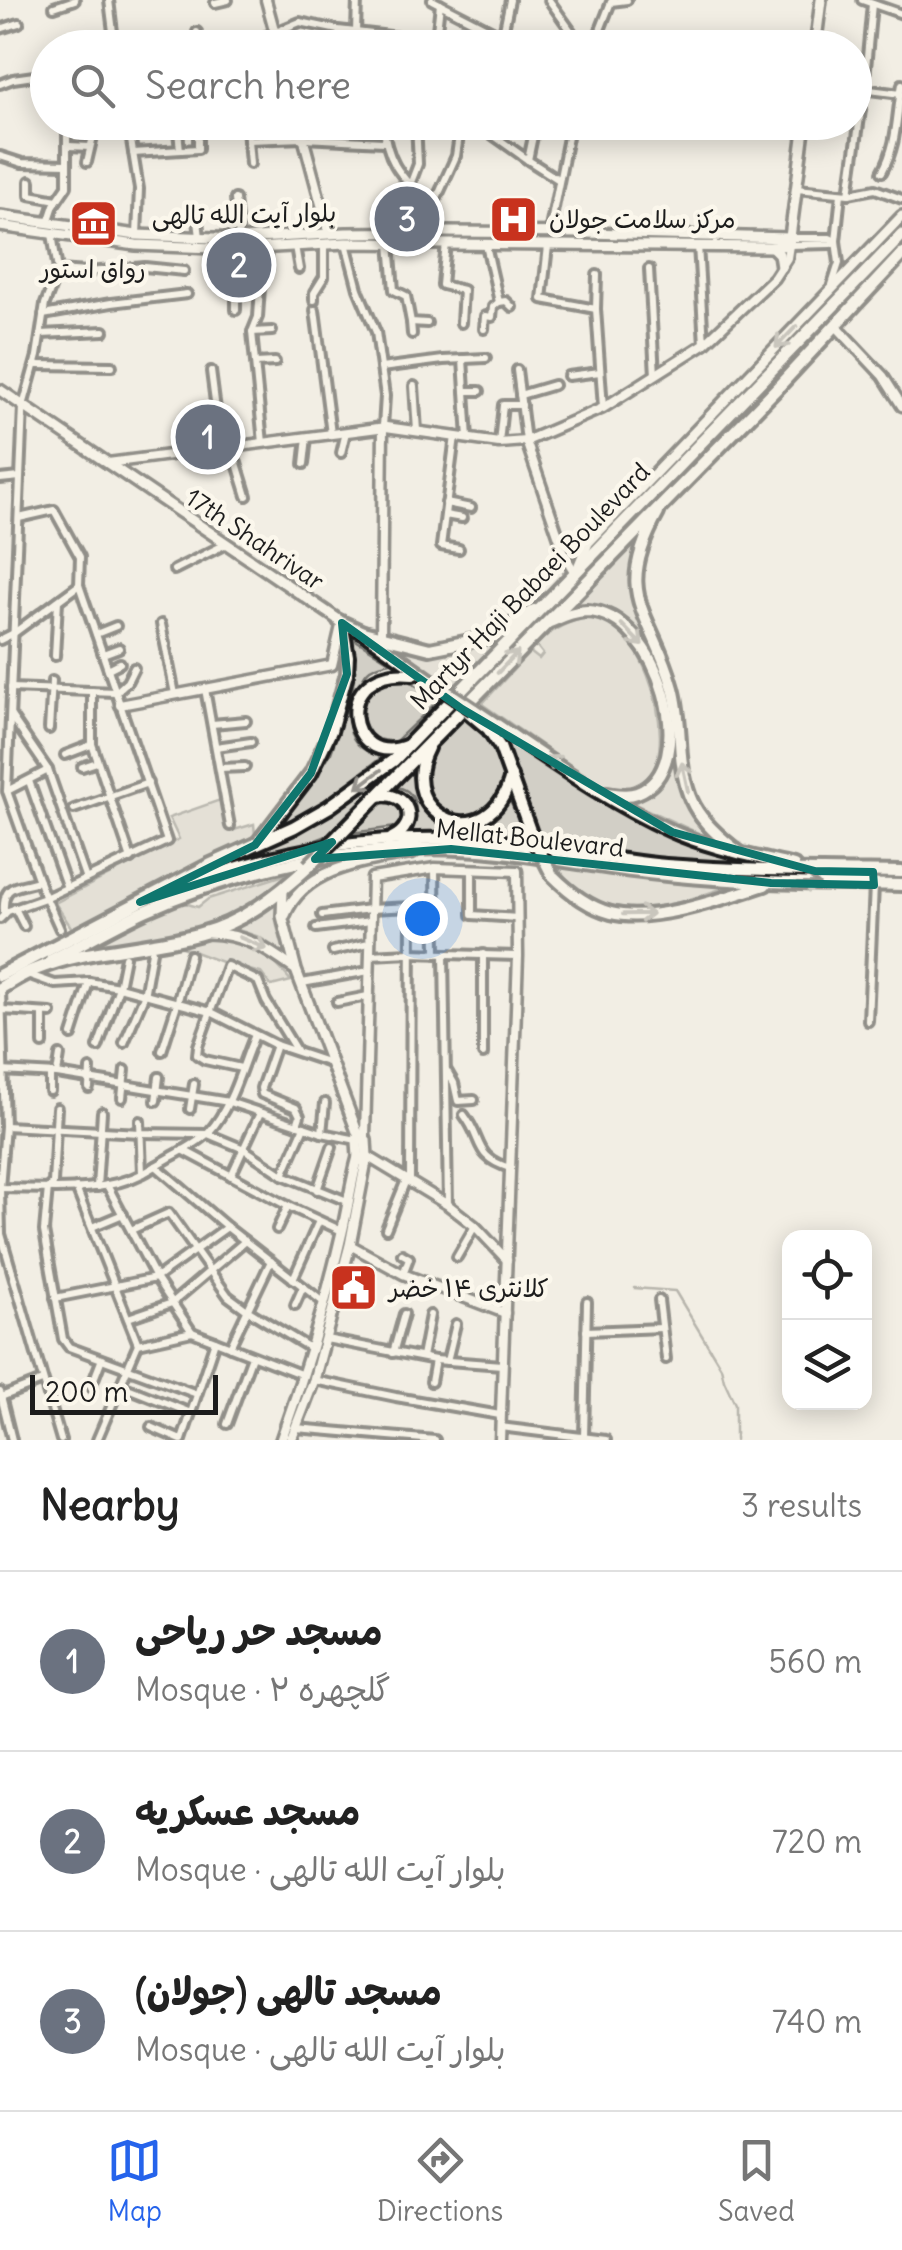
<!DOCTYPE html>
<meta charset="utf-8">
<style>
:root{--surface:#fff;--page:#f6f6f6;--text:#222;--muted:#767676;--line:#e0e0e0;--accent:#2563eb}
body{margin:0;font-family:Delius,"Playpen Sans Arabic",sans-serif;background:var(--page);color:var(--text)}
.controls{position:absolute;right:30px;bottom:30px;display:grid;overflow:hidden;border-radius:20px;box-shadow:0 5px 25px #0003}
.controls button{width:90px;height:90px;display:grid;place-items:center;padding:0;border:0;border-bottom:2px solid var(--line);background:var(--surface);color:var(--text);font:50px sans-serif}
.scale{position:absolute;left:30px;bottom:25px;width:188px;box-sizing:border-box;padding-left:10px;border:5px solid #1c1c1c;border-top:0;font-size:28px;line-height:35px;white-space:nowrap;color:#1c1c1c;-webkit-text-stroke:8px #fbf7ec;paint-order:stroke}
.you{position:absolute;left:422px;top:918px;width:35px;height:35px;margin:-25px;border:8px solid #fff;border-radius:50%;background:#1a73e8;box-shadow:0 0 0 15px #1a73e833}
.badge{display:grid;place-items:center;width:65px;height:65px;border-radius:50%;background:var(--accent);color:#fff;font-size:32px;font-weight:700}
.pin{position:absolute;translate:-50% -50%;border:5px solid #fff;box-shadow:0 2px 10px #0006}
.list{margin:0;padding:0;list-style:none}
h2{display:flex;justify-content:space-between;align-items:center;height:130px;margin:0;padding:0 40px;font-size:42px}
h2 small{font-size:32px;font-weight:400;color:var(--muted)}
.list li{display:grid;grid-template-columns:65px 1fr auto;gap:30px;align-items:center;box-sizing:border-box;height:180px;padding:0 40px;border-top:2px solid var(--line)}
.list b{display:block;font-size:38px;white-space:nowrap}
.list p{margin:0;font-size:32px;white-space:nowrap;color:var(--muted)}
.list em{font-size:32px;font-style:normal;color:var(--muted)}
.icon{flex:none;width:55px;height:55px;fill:none;stroke:currentColor;stroke-width:2;stroke-linecap:round;stroke-linejoin:round}
.map{position:relative;flex:none;width:902px;height:1440px;overflow:hidden}
.search{position:absolute;background:var(--surface);box-shadow:0 5px 25px #0003;left:30px;right:30px;top:30px;height:110px;display:flex;align-items:center;gap:25px;box-sizing:border-box;padding:0 35px;border-radius:55px;color:var(--muted);font-size:38px}
.sheet{height:670px;background:var(--surface)}
nav{display:flex;justify-content:space-around;align-items:center;box-sizing:border-box;height:140px;border-top:2px solid var(--line);background:var(--surface);font-size:28px;color:var(--muted)}
nav a{display:grid;justify-items:center;gap:5px}
nav .on{color:var(--accent)}
.map>svg:first-child{display:block}
</style>
<div class="map">
<svg width="902" height="1440" viewBox="0 0 902 1440">
<rect width="100%" height="100%" fill="#f2eee4"/>
<filter id="ink" filterUnits="userSpaceOnUse"><feTurbulence type="fractalNoise" baseFrequency=".01" numOctaves="2"/><feDisplacementMap in="SourceGraphic" scale="20" xChannelSelector="R" yChannelSelector="G"/><feConvolveMatrix kernelMatrix="1 2 1 2 8 2 1 2 1" color-interpolation-filters="sRGB"/></filter>
<g filter="url(#ink)">
<g fill="#d2cfc6" stroke="#777671" stroke-width="2.5">
<path d="M640,535C619,586 632,604 653,652C626,617 617,598 569,607Z"/>
<path d="M557,590L455,696L376,639C391,642 407,647 423,649C479,656 517,623 557,590Z"/>
<path d="M590,618C600,620 610,623 618,630C665,667 690,823 596,783L482,704L530,652L539,659L543,654L536,645C551,630 568,620 590,618Z"/>
<path d="M354,639L391,662C383,664 374,665 368,671C362,677 359,686 356,693C342,724 348,748 382,757L320,804L282,825L331,753L353,689Z"/>
<path d="M399,674L439,700L395,742L375,739C361,724 355,700 375,685C381,680 392,677 399,674Z"/>
<path d="M466,717C474,724 489,733 495,742C497,747 497,752 499,757C501,764 504,772 503,780C501,796 485,814 468,817C437,823 418,789 425,761C430,741 451,729 466,717Z"/>
<path d="M675,734C677,781 679,805 713,840L626,800C667,793 669,771 675,734Z"/>
<path d="M504,740L595,798L671,836L793,867L664,864L539,847L513,776Z"/>
<path d="M405,759L329,835L304,845L240,861L184,879L320,819L348,802Z"/>
<path d="M416,767C408,826 478,850 509,799L526,835L410,831C421,814 417,788 394,787Z"/>
<path d="M388,799C398,800 402,807 403,816L396,827L351,833L373,809Z"/>
<path d="M220,800L231,831L254,824L255,835L73,930L55,903L179,839L169,818Z"/>
<path d="M555,864L665,880L736,884C683,901 626,927 576,888C568,882 562,872 555,864Z"/>
<path d="M294,872C273,888 253,904 229,916C183,938 127,942 77,951L181,902L198,907L208,899Z"/>
<path d="M278,899L277,926L285,954L259,937L232,928Z"/>
<path d="M227,939C258,948 271,956 291,981L271,986L261,973L227,964L179,946L207,940Z"/>
</g>
<g fill="none" stroke-linecap="round" stroke-linejoin="round">
<path stroke="#716f6b" stroke-width="2.5" d="M634,1288L675,1291L721,1367L724,1380L735,1404V1440"/>
<defs>
<g id="minor">
<path d="M109,0L115,48"/>
<path d="M432,0L502,36L535,48"/>
<path d="M549,0L571,31L579,48"/>
<path d="M862,0L902,14"/>
<path d="M215,3L228,0"/>
<path d="M54,7L75,0"/>
<path d="M0,29L19,23"/>
<path d="M197,32L199,48"/>
<path d="M471,45L474,22"/>
<path d="M237,48L300,22L338,30L399,37L403,48"/>
<path d="M353,48L356,32L357,0"/>
<path d="M435,48L440,4"/>
<path d="M438,48L471,45"/>
<path d="M500,48L510,0"/>
<path d="M593,48L611,2L627,0"/>
<path d="M0,84L13,79L48,74"/>
<path d="M854,88L901,94"/>
<path d="M128,122L139,189L137,235"/>
<path d="M177,122L180,150"/>
<path d="M383,122C387,166 403,177 431,208"/>
<path d="M491,122L490,133L528,160L559,180"/>
<path d="M384,126L416,132"/>
<path d="M248,140L250,164"/>
<path d="M69,146L90,147"/>
<path d="M133,153L198,149V126L247,123L248,140L303,138L384,142"/>
<path d="M0,156L22,163L67,164"/>
<path d="M528,160L536,122"/>
<path d="M87,162L94,132"/>
<path d="M882,172C898,144 896,115 902,84"/>
<path d="M30,181V195L57,200"/>
<path d="M410,185L418,164L416,122"/>
<path d="M797,189L849,194L875,189L902,199"/>
<path d="M849,194L864,89L872,4"/>
<path d="M235,199L239,239"/>
<path d="M198,221L200,237"/>
<path d="M48,223L54,205L67,186V122"/>
<path d="M421,233L456,156L461,122"/>
<path d="M549,233L571,122"/>
<path d="M52,234L58,270L45,304L37,356L23,406L7,791L41,887L60,929"/>
<path d="M790,238H830L835,241"/>
<path d="M346,243L358,289L376,332L385,396L383,427"/>
<path d="M390,243L394,290L406,296L411,322L427,323"/>
<path d="M446,243L442,285L463,290L461,323"/>
<path d="M486,245L499,302L506,301L512,307"/>
<path d="M698,245L704,344"/>
<path d="M789,245L831,244L836,241"/>
<path d="M295,246L299,269"/>
<path d="M548,246L542,299L596,309"/>
<path d="M649,269L655,375"/>
<path d="M58,270L88,272L145,267L184,271"/>
<path d="M597,275L596,309L603,408"/>
<path d="M832,285L839,263L836,241L841,194"/>
<path d="M314,300V293L324,277V244"/>
<path d="M236,310V293L238,290L260,287"/>
<path d="M315,310L331,434"/>
<path d="M43,315L111,303L187,294"/>
<path d="M411,322L412,334"/>
<path d="M484,329L485,316L492,317L493,307L499,302"/>
<path d="M252,332L272,331"/>
<path d="M41,334L104,331"/>
<path d="M463,359L468,439"/>
<path d="M256,363L275,362"/>
<path d="M35,365L112,366"/>
<path d="M381,368L443,360L486,358"/>
<path d="M517,370L526,441"/>
<path d="M211,371L221,449"/>
<path d="M568,376L600,372"/>
<path d="M414,386L417,431"/>
<path d="M465,391H480"/>
<path d="M520,395L554,385"/>
<path d="M455,436L441,546L459,549"/>
<path d="M263,443L252,332L258,317L260,287L268,247"/>
<path d="M499,443L503,405H522"/>
<path d="M232,447L247,496"/>
<path d="M341,453L346,432"/>
<path d="M304,464L307,437"/>
<path d="M0,479L20,477"/>
<path d="M446,503L471,508"/>
<path d="M445,515L462,518"/>
<path d="M174,570L226,544"/>
<path d="M161,624L175,694"/>
<path d="M96,634L116,626"/>
<path d="M0,640L14,633L79,585"/>
<path d="M103,654L119,648"/>
<path d="M55,656L58,601"/>
<path d="M108,669L120,663"/>
<path d="M11,688L116,692L127,682L134,668"/>
<path d="M205,689L230,826"/>
<path d="M92,691V744L131,859"/>
<path d="M11,716L48,770L86,879"/>
<path d="M212,724L246,721"/>
<path d="M49,729L52,681"/>
<path d="M216,747L251,742"/>
<path d="M65,755L91,745"/>
<path d="M82,767L97,762"/>
<path d="M220,768L245,767"/>
<path d="M29,781L67,888"/>
<path d="M7,791L48,770"/>
<path d="M74,809L148,783"/>
<path d="M435,868L436,954"/>
<path d="M472,869V915L518,918"/>
<path d="M15,908L24,926"/>
<path d="M4,915C2,884 13,888 39,881"/>
<path d="M322,915L370,909L411,907L410,1182"/>
<path d="M0,919L8,911L45,898L167,841L79,585L80,557L54,510L19,518"/>
<path d="M316,928L370,921"/>
<path d="M333,951L369,943"/>
<path d="M444,954L448,1205"/>
<path d="M483,954V1054"/>
<path d="M370,955L410,953L518,956"/>
<path d="M27,974L55,984L89,982L119,987L211,1012L276,1045L330,1063"/>
<path d="M302,983L369,971"/>
<path d="M1,989L5,1126L0,1188L1,1234L61,1440"/>
<path d="M337,1002L368,996"/>
<path d="M2,1010L51,1013"/>
<path d="M43,1013V1044"/>
<path d="M868,1021L874,885"/>
<path d="M72,1035L89,982"/>
<path d="M124,1043L144,996L152,951"/>
<path d="M276,1045L261,1088L262,1094L296,1108L300,1116L297,1125"/>
<path d="M98,1047L119,987L125,957"/>
<path d="M162,1051L177,1004L190,955"/>
<path d="M241,1068L205,1060L197,1055L198,1046L227,966L258,981L266,1001L296,1050"/>
<path d="M1,1071L57,1074L229,1102L322,1133L357,1140"/>
<path d="M447,1071L454,1083L458,1101L474,1100"/>
<path d="M57,1074L60,1055"/>
<path d="M89,1088L90,1069"/>
<path d="M50,1091V1074"/>
<path d="M122,1098L125,1070"/>
<path d="M156,1101L159,1077"/>
<path d="M57,1108L53,1183L48,1188L44,1231L63,1339L69,1347L197,1394"/>
<path d="M190,1109L194,1084"/>
<path d="M464,1115C484,1141 473,1157 510,1168"/>
<path d="M140,1121L142,1173"/>
<path d="M5,1126L141,1133L208,1134L244,1149L283,1175L347,1201"/>
<path d="M322,1133L325,1103"/>
<path d="M183,1150L288,1206L342,1231"/>
<path d="M156,1166L227,1227L323,1302"/>
<path d="M283,1175L304,1127"/>
<path d="M231,1176L260,1113"/>
<path d="M107,1185L156,1278L192,1332"/>
<path d="M97,1187L102,1112"/>
<path d="M0,1188C47,1188 101,1195 144,1173C153,1168 162,1162 171,1157C183,1150 200,1142 209,1132C233,1105 241,1067 255,1035"/>
<path d="M76,1188L138,1344"/>
<path d="M317,1190L332,1147"/>
<path d="M92,1227L123,1214"/>
<path d="M277,1229L288,1206"/>
<path d="M386,1229L406,1180"/>
<path d="M131,1230L169,1213L228,1296L247,1310L310,1348"/>
<path d="M402,1254L409,1258L403,1274"/>
<path d="M457,1257L475,1226"/>
<path d="M293,1279L319,1221"/>
<path d="M55,1298L156,1278L227,1227"/>
<path d="M659,1300L666,1359"/>
<path d="M295,1305L303,1287"/>
<path d="M128,1318L172,1303L245,1241"/>
<path d="M586,1331L662,1328"/>
<path d="M192,1332L303,1375"/>
<path d="M326,1339L435,1360L502,1365"/>
<path d="M138,1344L192,1332"/>
<path d="M230,1347L271,1261"/>
<path d="M393,1353L404,1314"/>
<path d="M422,1357L430,1315"/>
<path d="M447,1361L456,1324"/>
<path d="M314,1380L396,1397L500,1415"/>
<path d="M431,1382L435,1360"/>
<path d="M120,1385L191,1413"/>
<path d="M91,1387L101,1361"/>
<path d="M0,1392L12,1440"/>
<path d="M1,1397L42,1381"/>
<path d="M227,1424L252,1356"/>
<path d="M151,1427L181,1440"/>
<path d="M500,1427L606,1440"/>
<path d="M296,1428L435,1440"/>
<path d="M584,1437L587,1302"/>
<path d="M97,1440L138,1344"/>
<path d="M182,1440L215,1341"/>
</g>
<g id="tertiary">
<path d="M266,0L279,48"/>
<path d="M299,122L329,234"/>
<path d="M835,325L883,376L902,406"/>
<path d="M526,441L566,558L575,573"/>
<path d="M108,463L386,427L499,443L526,441L603,408L704,344L774,278L787,258L789,245"/>
<path d="M381,638L383,427"/>
<path d="M120,705L332,665L341,626"/>
<path d="M365,1136L372,878L435,868L517,871L518,956L500,1440"/>
<path d="M367,1156L448,1205L475,1226L507,1260"/>
<path d="M350,1245L403,1274L505,1313"/>
</g>
<g id="secondary">
<path d="M815,48L821,0"/>
<path d="M0,216L137,235L239,239L346,233L446,232L586,233L790,238"/>
<path d="M0,226L136,245L239,249L346,243L772,247L789,245L805,122"/>
<path d="M772,247L779,254L781,267"/>
<path d="M0,390L339,620"/>
<path d="M579,565L588,543L902,216"/>
<path d="M283,891L282,916L296,970L359,1137"/>
<path d="M285,915C305,866 368,861 413,853"/>
<path d="M208,933C243,934 266,948 293,968"/>
<path d="M281,1440C305,1373 326,1302 342,1232C348,1207 351,1182 358,1157"/>
<path d="M291,1440L314,1380L350,1245L367,1156L366,1140L362,1135L357,1141L358,1157L364,1162L366,1161"/>
</g>
<g id="primary">
<path d="M658,513C611,598 652,611 673,688C678,706 679,724 680,742C683,799 695,819 740,853"/>
<path d="M339,621L363,632L446,691"/>
<path d="M550,622C562,617 574,611 587,611C659,613 703,768 637,793C627,797 616,794 606,793"/>
<path d="M363,632L430,649L495,636L534,610"/>
<path d="M473,709C537,751 600,799 669,830C708,848 752,856 794,866"/>
<path d="M469,713L488,729L500,747L532,836"/>
<path d="M408,745C346,772 328,665 413,674"/>
<path d="M428,748C392,819 491,858 511,776"/>
<path d="M378,796C409,790 421,824 392,838"/>
<path d="M258,842L311,773L331,731L347,674L348,656L342,623"/>
<path d="M552,875C569,892 588,907 611,913C653,924 724,898 765,885"/>
<path d="M172,890C281,847 382,831 500,842C555,848 610,860 666,865C744,871 823,871 902,872"/>
<path d="M51,960C82,944 113,926 145,911C196,888 250,872 304,861C368,848 436,845 501,852C556,858 611,870 667,875C745,883 823,884 902,885"/>
</g>
<g id="trunk">
<path d="M342,832L779,386L902,254"/>
<path d="M0,975L210,865L294,827L329,807L394,760L902,235"/>
<path d="M0,988C11,982 22,974 34,970C86,948 145,949 199,934C242,923 278,895 309,866"/>
</g>
</defs>
<use href="#minor" stroke="#1c1c1c" stroke-width="14"/>
<use href="#tertiary" stroke="#1c1c1c" stroke-width="15"/>
<use href="#secondary" stroke="#1c1c1c" stroke-width="16"/>
<use href="#primary" stroke="#1c1c1c" stroke-width="18"/>
<use href="#trunk" stroke="#1c1c1c" stroke-width="19"/>
<use href="#minor" stroke="#fbf7ec" stroke-width="6"/>
<use href="#tertiary" stroke="#fbf7ec" stroke-width="8"/>
<use href="#secondary" stroke="#fbf7ec" stroke-width="9"/>
<use href="#primary" stroke="#fbf7ec" stroke-width="10"/>
<use href="#trunk" stroke="#fbf7ec" stroke-width="11"/>
<defs>
<g id="primary-bridge">
<path d="M446,691L473,709"/>
<path d="M532,836L552,875"/>
</g>
<path id="trunk-bridge" d="M309,866L342,832"/>
</defs>
<use href="#primary-bridge" stroke="#1c1c1c" stroke-width="18" stroke-linecap="butt"/>
<use href="#trunk-bridge" stroke="#1c1c1c" stroke-width="19" stroke-linecap="butt"/>
<use href="#primary-bridge" stroke="#fbf7ec" stroke-width="10"/>
<use href="#trunk-bridge" stroke="#fbf7ec" stroke-width="11"/>
</g>
<defs><path id="oneway-shaft" d="M-6 0H5M1.5-3L5.5 0L1.5 3" fill="none" stroke-width="1.6" stroke-linecap="round" stroke-linejoin="round" transform="scale(2.5)"/></defs>
<g stroke="#97948e">
<use href="#oneway-shaft" transform="translate(786 337) rotate(134)"/>
<use href="#oneway-shaft" transform="translate(632 635) rotate(46)"/>
<use href="#oneway-shaft" transform="translate(508 662) rotate(-46)"/>
<use href="#oneway-shaft" transform="translate(559 765) rotate(-147)"/>
<use href="#oneway-shaft" transform="translate(685 777) rotate(-102)"/>
<use href="#oneway-shaft" transform="translate(369 779) rotate(143)"/>
<use href="#oneway-shaft" transform="translate(805 884) rotate(1)"/>
<use href="#oneway-shaft" transform="translate(638 914) rotate(-1)"/>
<use href="#oneway-shaft" transform="translate(253 943) rotate(23)"/>
</g>
</g>
<path d="M0 0H902V1440H0ZM342,623L462,709L672,832L815,871L873,872L874,885L771,883L451,849L315,859L332,842L140,902L255,845L311,773L347,674Z" fill="#f2eee4" fill-opacity=".55" fill-rule="evenodd"/>
<path fill="none" stroke="#0f766e" stroke-width="8" stroke-linejoin="round" d="M342,623L462,709L672,832L815,871L873,872L874,885L771,883L451,849L315,859L332,842L140,902L255,845L311,773L347,674Z"/>
<defs>
<symbol id="hospital-square" viewBox="-11 -11 22 22"><rect x="-9" y="-9" width="18" height="18" rx="4" fill="#c8321e" stroke="#fbf7ec"/><path d="M-5-5h3v3.5h4V-5h3V5h-3V1.5h-4V5h-3Z" fill="#fff"/></symbol>
<symbol id="museum-square" viewBox="-11 -11 22 22"><rect x="-9" y="-9" width="18" height="18" rx="4" fill="#c8321e" stroke="#fbf7ec"/><path d="M0-6L6-3V-2H-6V-3ZM-5-1h2V3h-2ZM-1-1h2V3h-2ZM3-1h2V3H3ZM-6 4H6V6H-6Z" fill="#fff"/></symbol>
<symbol id="civic-square" viewBox="-11 -11 22 22"><rect x="-9" y="-9" width="18" height="18" rx="4" fill="#c8321e" stroke="#fbf7ec"/><path d="M-.6-6.5H3V-4.5H.6V-3L4-1V1h2V6H-6V1h2V-1L-.6-3ZM-1.2 2.5V6h2.4V2.5Z" fill="#fff"/></symbol>
</defs>
<g fill-rule="evenodd">
<use href="#hospital-square" x="486" y="192" width="55" height="55"/>
<use href="#museum-square" x="66" y="196" width="55" height="55"/>
<use href="#civic-square" x="326" y="1260" width="55" height="55"/>
</g>
<g text-anchor="middle" stroke-width="9" stroke-linejoin="round" paint-order="stroke">
<g font-size="25" fill="#1c1c1c" stroke="#fbf7ec">
<text transform="translate(244 214) rotate(-1)" y="9">بلوار آیت الله تالهی</text>
<text transform="translate(255 539) rotate(34)" y="9">17th Shahrivar</text>
<text transform="translate(530 586) rotate(-46)" y="9">Martyr Haji Babaei Boulevard</text>
<text transform="translate(530 838) rotate(6)" y="9">Mellat Boulevard</text>
</g>
<g font-size="25" fill="#1c1c1c" stroke="#fbf7ec" text-anchor="start">
<text x="549" y="228">مرکز سلامت جولان</text>
<text x="93" y="278" text-anchor="middle">رواق استور</text>
<text x="389" y="1297">کلانتری ۱۴ خضر</text>
</g>
</g>
</svg>
<div class="controls">
<button><svg class="icon" aria-label="locate" viewBox="0 0 24 24"><circle cx="12" cy="12" r="6"/><path d="M12 2v4M12 18v4M2 12h4M18 12h4"/></svg></button>
<button><svg class="icon" aria-label="layers" viewBox="0 0 24 24"><path d="M12 4l9 5-9 5-9-5zM3 14l9 5 9-5"/></svg></button>
</div>
<div class="scale">200 m</div>
<div class="you"></div>
<div class="pin badge" style="left:208px;top:437px;background:#6b7280">1</div>
<div class="pin badge" style="left:239px;top:265px;background:#6b7280">2</div>
<div class="pin badge" style="left:407px;top:219px;background:#6b7280">3</div>
<div class="search"><svg class="icon" aria-label="search" viewBox="0 0 24 24"><circle cx="10" cy="10" r="6"/><path d="M15 15l6 6"/></svg>Search here</div>
</div>
<section class="sheet">
<h2>Nearby<small>3 results</small></h2>
<ul class="list">
<li><span class="badge" style="background:#6b7280">1</span><div><b>مسجد حر ریاحی</b><p>Mosque · گلچهره ۲</p></div><em>560 m</em></li>
<li><span class="badge" style="background:#6b7280">2</span><div><b>مسجد عسکریه</b><p>Mosque · بلوار آیت الله تالهی</p></div><em>720 m</em></li>
<li><span class="badge" style="background:#6b7280">3</span><div><b>مسجد تالهی (جولان)</b><p>Mosque · بلوار آیت الله تالهی</p></div><em>740 m</em></li>
</ul>
</section>
<nav>
<a class="on"><svg class="icon" aria-label="map" viewBox="0 0 24 24"><path d="M3 6l6-2 6 2 6-2v14l-6 2-6-2-6 2zM9 4v14M15 6v14"/></svg>Map</a>
<a><svg class="icon" aria-label="directions" viewBox="0 0 24 24"><path d="M12 3l9 9-9 9-9-9zM9 14v-3h6M13 9l2 2-2 2"/></svg>Directions</a>
<a><svg class="icon" aria-label="saved" viewBox="0 0 24 24"><path d="M7 4h10v16l-5-4-5 4z"/></svg>Saved</a>
</nav>
